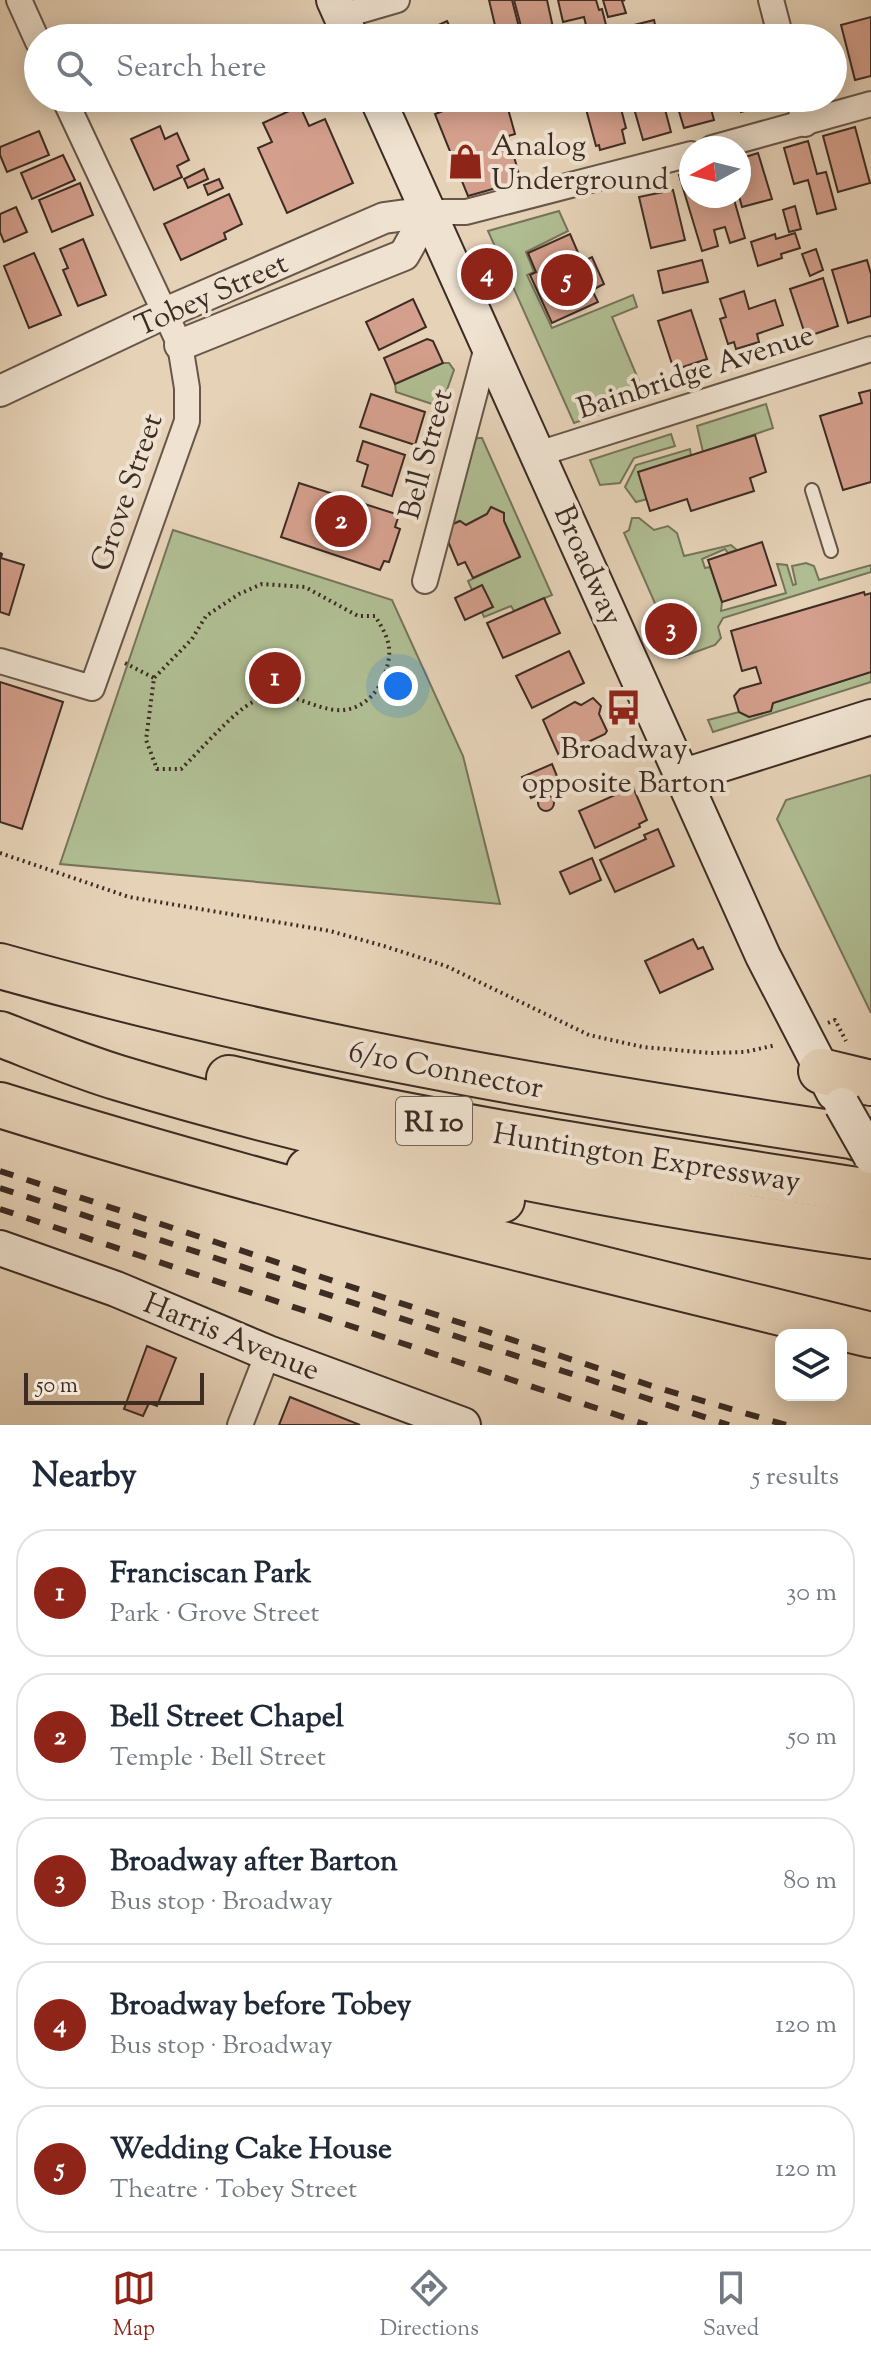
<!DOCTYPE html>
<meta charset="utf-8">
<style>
:root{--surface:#fff;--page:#f6f6f7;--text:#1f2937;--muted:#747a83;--line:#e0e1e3;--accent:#8f2418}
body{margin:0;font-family:"Sorts Mill Goudy",serif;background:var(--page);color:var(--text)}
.controls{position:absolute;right:24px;bottom:24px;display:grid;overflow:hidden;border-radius:16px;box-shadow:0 4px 20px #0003}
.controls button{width:72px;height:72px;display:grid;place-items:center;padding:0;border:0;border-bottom:2px solid var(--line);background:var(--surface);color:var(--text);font:40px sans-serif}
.compass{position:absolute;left:679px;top:136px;width:72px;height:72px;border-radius:50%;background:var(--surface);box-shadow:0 4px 20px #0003;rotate:263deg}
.scale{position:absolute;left:24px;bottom:20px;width:180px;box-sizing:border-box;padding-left:8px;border:4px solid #3d2c24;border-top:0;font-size:22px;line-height:28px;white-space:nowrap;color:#3d2c24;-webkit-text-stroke:6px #efe2d0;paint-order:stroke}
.you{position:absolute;left:398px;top:686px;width:28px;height:28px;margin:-20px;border:6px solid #fff;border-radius:50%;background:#1a73e8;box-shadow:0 0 0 12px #1a73e833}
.badge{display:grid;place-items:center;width:52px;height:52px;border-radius:50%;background:var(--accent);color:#fff;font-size:26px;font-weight:700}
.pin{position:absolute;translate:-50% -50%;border:4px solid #fff;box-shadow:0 2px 8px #0006}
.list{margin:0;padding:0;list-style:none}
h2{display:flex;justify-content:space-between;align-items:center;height:104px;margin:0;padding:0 32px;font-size:34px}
h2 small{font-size:26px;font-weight:400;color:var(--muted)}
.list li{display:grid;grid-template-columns:52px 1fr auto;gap:24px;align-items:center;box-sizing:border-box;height:128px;margin:0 16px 16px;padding:0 16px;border:2px solid var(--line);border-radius:32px}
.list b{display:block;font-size:30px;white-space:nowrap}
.list p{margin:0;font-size:26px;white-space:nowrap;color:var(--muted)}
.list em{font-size:26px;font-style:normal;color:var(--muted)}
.icon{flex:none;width:44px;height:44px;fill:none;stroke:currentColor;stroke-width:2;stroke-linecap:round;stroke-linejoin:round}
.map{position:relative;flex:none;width:871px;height:1425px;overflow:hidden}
.search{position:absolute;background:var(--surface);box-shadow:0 4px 20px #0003;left:24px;right:24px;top:24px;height:88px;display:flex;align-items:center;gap:20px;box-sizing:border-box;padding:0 28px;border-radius:44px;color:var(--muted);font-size:30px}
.sheet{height:824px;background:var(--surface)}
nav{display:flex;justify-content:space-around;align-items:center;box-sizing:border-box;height:112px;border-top:2px solid var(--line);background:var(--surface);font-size:22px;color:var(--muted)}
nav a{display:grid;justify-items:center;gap:4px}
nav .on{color:var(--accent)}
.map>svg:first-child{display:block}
</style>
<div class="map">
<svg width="871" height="1425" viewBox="0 0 871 1425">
<rect width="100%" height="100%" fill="#e6d2b7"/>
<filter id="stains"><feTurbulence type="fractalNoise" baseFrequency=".0025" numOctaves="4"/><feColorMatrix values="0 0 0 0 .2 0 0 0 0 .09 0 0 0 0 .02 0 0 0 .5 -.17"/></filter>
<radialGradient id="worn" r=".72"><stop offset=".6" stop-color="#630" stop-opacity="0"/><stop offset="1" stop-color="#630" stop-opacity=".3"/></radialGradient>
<g fill="#b0bd92" stroke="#76745b" stroke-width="2">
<path d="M559,211L568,231L526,252L534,272L527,275L552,328L633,295L637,307L612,317L646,398L574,423L488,231Z"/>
<path d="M443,363H449L454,370L441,407L396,392L395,384Z"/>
<path d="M766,404L773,428L703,452L697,426Z"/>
<path d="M671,434L675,446L634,458L620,483L600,485L590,460Z"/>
<path d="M478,438H482L552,595L514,611L511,606L484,617L468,581L520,556L504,521V513L491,507L487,514L466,525L459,521L451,525L473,440Z"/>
<path d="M690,449L691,456L647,499L636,502L625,487L636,465Z"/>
<path d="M632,518H639L654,530L668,526L677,533L684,556L731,545L737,550L728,553L725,549L702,559L705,568L710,567L722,602L721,611L786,593L777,564L787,565L793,585L796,584L792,566L806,563L814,566L819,580L871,565V572L723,618L718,627L721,638L715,645L679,658L624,533L629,530Z"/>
<path d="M173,530L392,600L463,756L500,904L60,864Z"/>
<path d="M871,672V682L713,732L708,720L739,712L749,717L770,711L773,703Z"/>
<path d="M871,775V1013L777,819L786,800Z"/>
</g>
<g fill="#d49f8c" stroke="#3d2c24" stroke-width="2">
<path d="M489,0H512L521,35L518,38H498Z"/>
<path d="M514,0H547L554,32L538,36L535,27L522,30Z"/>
<path d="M558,0H596L599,10L602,9L608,33L589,38L584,17L563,22Z"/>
<path d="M603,0H625L622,1L626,13L608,17Z"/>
<path d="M871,17V76L855,80L841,25Z"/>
<path d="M654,20L658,38H633L630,26Z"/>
<path d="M447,21L455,38H410Z"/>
<path d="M433,98H467L439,110Z"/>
<path d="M477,98H505L515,134L508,136L521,181L468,196L435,114Z"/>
<path d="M583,98H600L602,106L619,101L626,128L622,130L625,143L600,150L599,145L596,146Z"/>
<path d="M631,98H662L671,132L643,140Z"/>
<path d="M675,98H708L714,120L684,128Z"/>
<path d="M738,98H767L768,105L741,112Z"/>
<path d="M300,106L309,126L325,119L353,183L287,213L258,148L272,142L263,123Z"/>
<path d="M160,126L165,139L177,133L189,160L177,166L182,177L154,190L131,139Z"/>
<path d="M855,127L870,183L838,192L823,136Z"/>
<path d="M39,131L49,155L7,172L0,155V147Z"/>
<path d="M808,141L817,174L826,172L836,209L817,214L808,180L794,184L784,148Z"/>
<path d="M758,153L772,199L742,207L739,196V159Z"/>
<path d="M63,155L75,180L32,199L21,173Z"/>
<path d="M204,169L208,179L188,188L184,179Z"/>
<path d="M691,172V196H733L745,238L730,243L725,227L714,230L718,246L702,251L679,175Z"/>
<path d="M219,179L223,188L208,195L204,185Z"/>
<path d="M80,183L93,215L52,232L39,200Z"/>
<path d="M673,190L685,240L651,248L639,197Z"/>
<path d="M229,194L242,224L224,233L226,239L181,260L164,224Z"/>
<path d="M795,206L801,229L789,232L783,210Z"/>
<path d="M16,207L27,232L4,242L0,232V214Z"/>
<path d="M795,233L800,248L781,254L782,258L758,266L751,242L775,234L776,239Z"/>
<path d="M570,234L582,262L592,257L604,284L592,290L598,302L552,323L530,275L536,272L528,253Z"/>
<path d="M83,239L106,295L78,306L63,270L68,268L60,249Z"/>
<path d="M816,249L823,270L810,276L802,254Z"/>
<path d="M34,253L61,315L29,328L4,266Z"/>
<path d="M702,260L708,282L663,293L658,271Z"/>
<path d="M867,260L871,274V316L848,323L832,270Z"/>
<path d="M823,278L838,326L806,337L790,289Z"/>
<path d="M744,291L749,309L775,300L783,325L757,334L759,342L736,349L734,342L728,344L720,319L726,317L720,299Z"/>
<path d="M413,299L426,327L379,350L366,322Z"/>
<path d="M691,310L707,359L674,370L658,321Z"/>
<path d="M427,339L433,341L443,363L395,384L384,358Z"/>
<path d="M871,390V482L843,490L820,416L862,403L859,393Z"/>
<path d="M371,394L425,412L415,445L360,427Z"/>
<path d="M755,435L766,472L750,478L754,491L691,511L687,499L650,511L638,472Z"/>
<path d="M363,441L405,455L392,496L362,486L368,465L357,461Z"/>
<path d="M299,483L399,515L395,527L400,529L389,562L384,561L380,570L281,537Z"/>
<path d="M491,507L504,513V521L520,557L473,578L465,562L458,565L445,534L451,525L460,521L466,525L487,514Z"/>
<path d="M762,542L776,585L722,602L708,560Z"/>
<path d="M0,553L2,554L1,558L24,565L9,615L0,612Z"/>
<path d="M482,585L493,607L465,620L455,598Z"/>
<path d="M864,592L865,595L871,593V672L773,703L771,711L749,717L739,712L734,696L740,689L761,683L756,667L742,671L731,631Z"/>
<path d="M544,598L560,633L503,658L487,623Z"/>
<path d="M569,651L584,683L532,708L516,676Z"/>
<path d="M0,682L63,702L22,829L0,822Z"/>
<path d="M593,698L601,706L599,714L607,731L605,734L559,756L543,720L575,702L581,705Z"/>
<path d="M552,764L561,786L531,798L522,777Z"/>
<path d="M633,787L647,820L639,824L640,827L595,848L579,811Z"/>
<circle cx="546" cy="803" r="8"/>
<path d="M658,829L674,866L615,892L600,860L646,839L644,835Z"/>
<path d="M592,858L601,880L570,894L560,872Z"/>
<path d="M693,939L698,949L703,947L713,969L660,993L645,961Z"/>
<path d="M147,1346L176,1358L157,1406L149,1403L143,1416L124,1409Z"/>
<path d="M290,1397L360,1425H279Z"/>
</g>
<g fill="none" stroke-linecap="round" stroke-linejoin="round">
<defs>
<path id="service" d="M812,490L831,551"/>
<g id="minor">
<path d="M19,0L38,42"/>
<path d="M771,0L781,38"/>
<path d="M342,16L397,0"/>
<path d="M798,98L805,124"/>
<path d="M712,148L871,104"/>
<path d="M428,212H466L691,154"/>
<path d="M538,454L871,349"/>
<path d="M425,581L488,343"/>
<path d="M0,661L92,688L187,421V388L180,345L64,98"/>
<path d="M240,1425L268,1353"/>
</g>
<g id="tertiary">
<path d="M180,345L404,255L428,212"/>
<path d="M0,391L165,313L384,218L428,212"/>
</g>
<g id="secondary">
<path d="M334,0L351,38"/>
<path d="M377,98L763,956L834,1093"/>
<path d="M684,776L871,717"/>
<path d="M0,1248L116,1289L268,1353L463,1425"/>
</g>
<g id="motorway">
<path d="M0,966C279,1045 564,1093 851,1136L871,1142"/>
<path d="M0,1034C39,1049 79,1066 119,1078C364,1152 618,1199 871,1236"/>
<path d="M821,1071L871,1083"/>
<path d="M229,1078C441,1127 656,1159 871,1192"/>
<path d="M0,1105C287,1195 579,1263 871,1335"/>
<path d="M309,1170L502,1200"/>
</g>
</defs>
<use href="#service" stroke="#675649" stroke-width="16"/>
<use href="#minor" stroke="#675649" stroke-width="28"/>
<use href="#tertiary" stroke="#675649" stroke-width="34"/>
<use href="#secondary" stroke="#3d2c24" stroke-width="38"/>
<use href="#motorway" stroke="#3d2c24" stroke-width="48"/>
<g stroke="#3d2c24" stroke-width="4" stroke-dasharray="2 4" stroke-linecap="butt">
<path d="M125,663L154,678L146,740L157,769H181C198,753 234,711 253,702C285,685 306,707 336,710C357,712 376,697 383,678C394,652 390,639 375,616H358L305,587L262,584L239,594L206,616L192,639L154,678"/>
<path d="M0,853L129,897L330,931L384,946L446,966L589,1035L643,1047L710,1053L745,1052L776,1045"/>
<path d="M828,1023L835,1020L846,1041"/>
</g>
<use href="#service" stroke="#efe2d0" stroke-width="12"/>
<use href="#minor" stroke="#efe2d0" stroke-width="24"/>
<use href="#tertiary" stroke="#efe2d0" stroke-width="30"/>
<use href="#secondary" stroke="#efe2d0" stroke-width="34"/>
<use href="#motorway" stroke="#e6d2b7" stroke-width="44"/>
<g stroke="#3d2c24" stroke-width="6" stroke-dasharray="14 14" stroke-linecap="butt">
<path d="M0,1171L655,1387L786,1425"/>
<path d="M0,1188L729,1425"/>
<path d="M0,1209L647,1425"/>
</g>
<defs>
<path id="secondary-bridge" d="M842,1105L871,1156"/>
</defs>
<use href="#secondary-bridge" stroke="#3d2c24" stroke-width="38" stroke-linecap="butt"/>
<use href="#secondary-bridge" stroke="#efe2d0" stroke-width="34"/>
</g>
<defs>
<symbol id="shop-bare" viewBox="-9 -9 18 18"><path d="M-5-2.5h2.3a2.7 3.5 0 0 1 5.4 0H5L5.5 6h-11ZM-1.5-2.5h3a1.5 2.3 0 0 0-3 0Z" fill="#8f2418" stroke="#efe2d0" stroke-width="2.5" paint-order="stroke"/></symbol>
<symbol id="bus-bare" viewBox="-9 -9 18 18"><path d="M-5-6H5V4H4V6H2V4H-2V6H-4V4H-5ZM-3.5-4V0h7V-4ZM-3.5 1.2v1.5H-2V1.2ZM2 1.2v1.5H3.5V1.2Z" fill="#8f2418" stroke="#efe2d0" stroke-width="2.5" paint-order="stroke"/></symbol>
</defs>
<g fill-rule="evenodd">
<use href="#shop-bare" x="440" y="136" width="51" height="51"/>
<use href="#bus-bare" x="598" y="682" width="51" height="51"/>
</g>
<g text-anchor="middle" stroke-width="8" stroke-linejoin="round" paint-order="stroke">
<rect fill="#efe2d0" stroke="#726358" stroke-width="2" x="396" y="1097" width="76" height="48" rx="6"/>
<g font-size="28" font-weight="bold" fill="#3d2c24">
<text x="434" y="1131">RI 10</text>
</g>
<g font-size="30" fill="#3d2c24" stroke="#efe2d0" text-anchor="start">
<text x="491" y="155">Analog<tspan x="491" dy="34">Underground</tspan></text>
<text x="624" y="758" text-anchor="middle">Broadway<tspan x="624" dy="34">opposite Barton</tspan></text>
</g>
<g font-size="30" fill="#3d2c24" stroke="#efe2d0">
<text transform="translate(211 294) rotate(-24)" y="10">Tobey Street</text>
<text transform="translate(695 371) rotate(-18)" y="10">Bainbridge Avenue</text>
<text transform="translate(425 454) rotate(-75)" y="10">Bell Street</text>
<text transform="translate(126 492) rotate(-71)" y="10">Grove Street</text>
<text transform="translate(589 565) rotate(66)" y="10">Broadway</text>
<text transform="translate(446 1069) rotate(11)" y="10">6/10 Connector</text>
<text transform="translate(647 1157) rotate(9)" y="10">Huntington Expressway</text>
<text transform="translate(232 1336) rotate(22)" y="10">Harris Avenue</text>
</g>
</g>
<rect width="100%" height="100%" filter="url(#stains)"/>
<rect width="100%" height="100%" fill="url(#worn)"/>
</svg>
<div class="controls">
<button><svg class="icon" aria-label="layers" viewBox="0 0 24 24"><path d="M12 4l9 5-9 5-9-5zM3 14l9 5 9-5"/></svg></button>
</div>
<svg class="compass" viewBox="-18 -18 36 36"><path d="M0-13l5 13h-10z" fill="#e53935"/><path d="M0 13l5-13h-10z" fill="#747a83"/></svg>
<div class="scale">50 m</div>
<div class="you"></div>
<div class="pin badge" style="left:275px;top:678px">1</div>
<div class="pin badge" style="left:341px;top:521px">2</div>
<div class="pin badge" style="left:671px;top:629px">3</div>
<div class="pin badge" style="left:487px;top:274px">4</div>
<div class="pin badge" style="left:567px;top:280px">5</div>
<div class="search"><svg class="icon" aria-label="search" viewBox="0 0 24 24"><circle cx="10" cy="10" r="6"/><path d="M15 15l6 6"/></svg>Search here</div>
</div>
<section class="sheet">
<h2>Nearby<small>5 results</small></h2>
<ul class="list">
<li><span class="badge">1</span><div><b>Franciscan Park</b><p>Park · Grove Street</p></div><em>30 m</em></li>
<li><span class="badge">2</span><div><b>Bell Street Chapel</b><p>Temple · Bell Street</p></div><em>50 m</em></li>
<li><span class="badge">3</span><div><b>Broadway after Barton</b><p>Bus stop · Broadway</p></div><em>80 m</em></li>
<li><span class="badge">4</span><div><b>Broadway before Tobey</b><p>Bus stop · Broadway</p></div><em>120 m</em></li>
<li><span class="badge">5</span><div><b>Wedding Cake House</b><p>Theatre · Tobey Street</p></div><em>120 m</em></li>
</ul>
</section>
<nav>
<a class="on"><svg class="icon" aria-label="map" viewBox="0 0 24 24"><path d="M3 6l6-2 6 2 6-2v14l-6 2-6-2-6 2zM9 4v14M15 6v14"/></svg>Map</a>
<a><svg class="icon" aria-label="directions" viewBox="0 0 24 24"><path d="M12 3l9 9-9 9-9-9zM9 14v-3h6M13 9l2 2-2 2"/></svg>Directions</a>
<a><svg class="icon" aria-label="saved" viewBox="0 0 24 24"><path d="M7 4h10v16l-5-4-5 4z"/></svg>Saved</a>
</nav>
